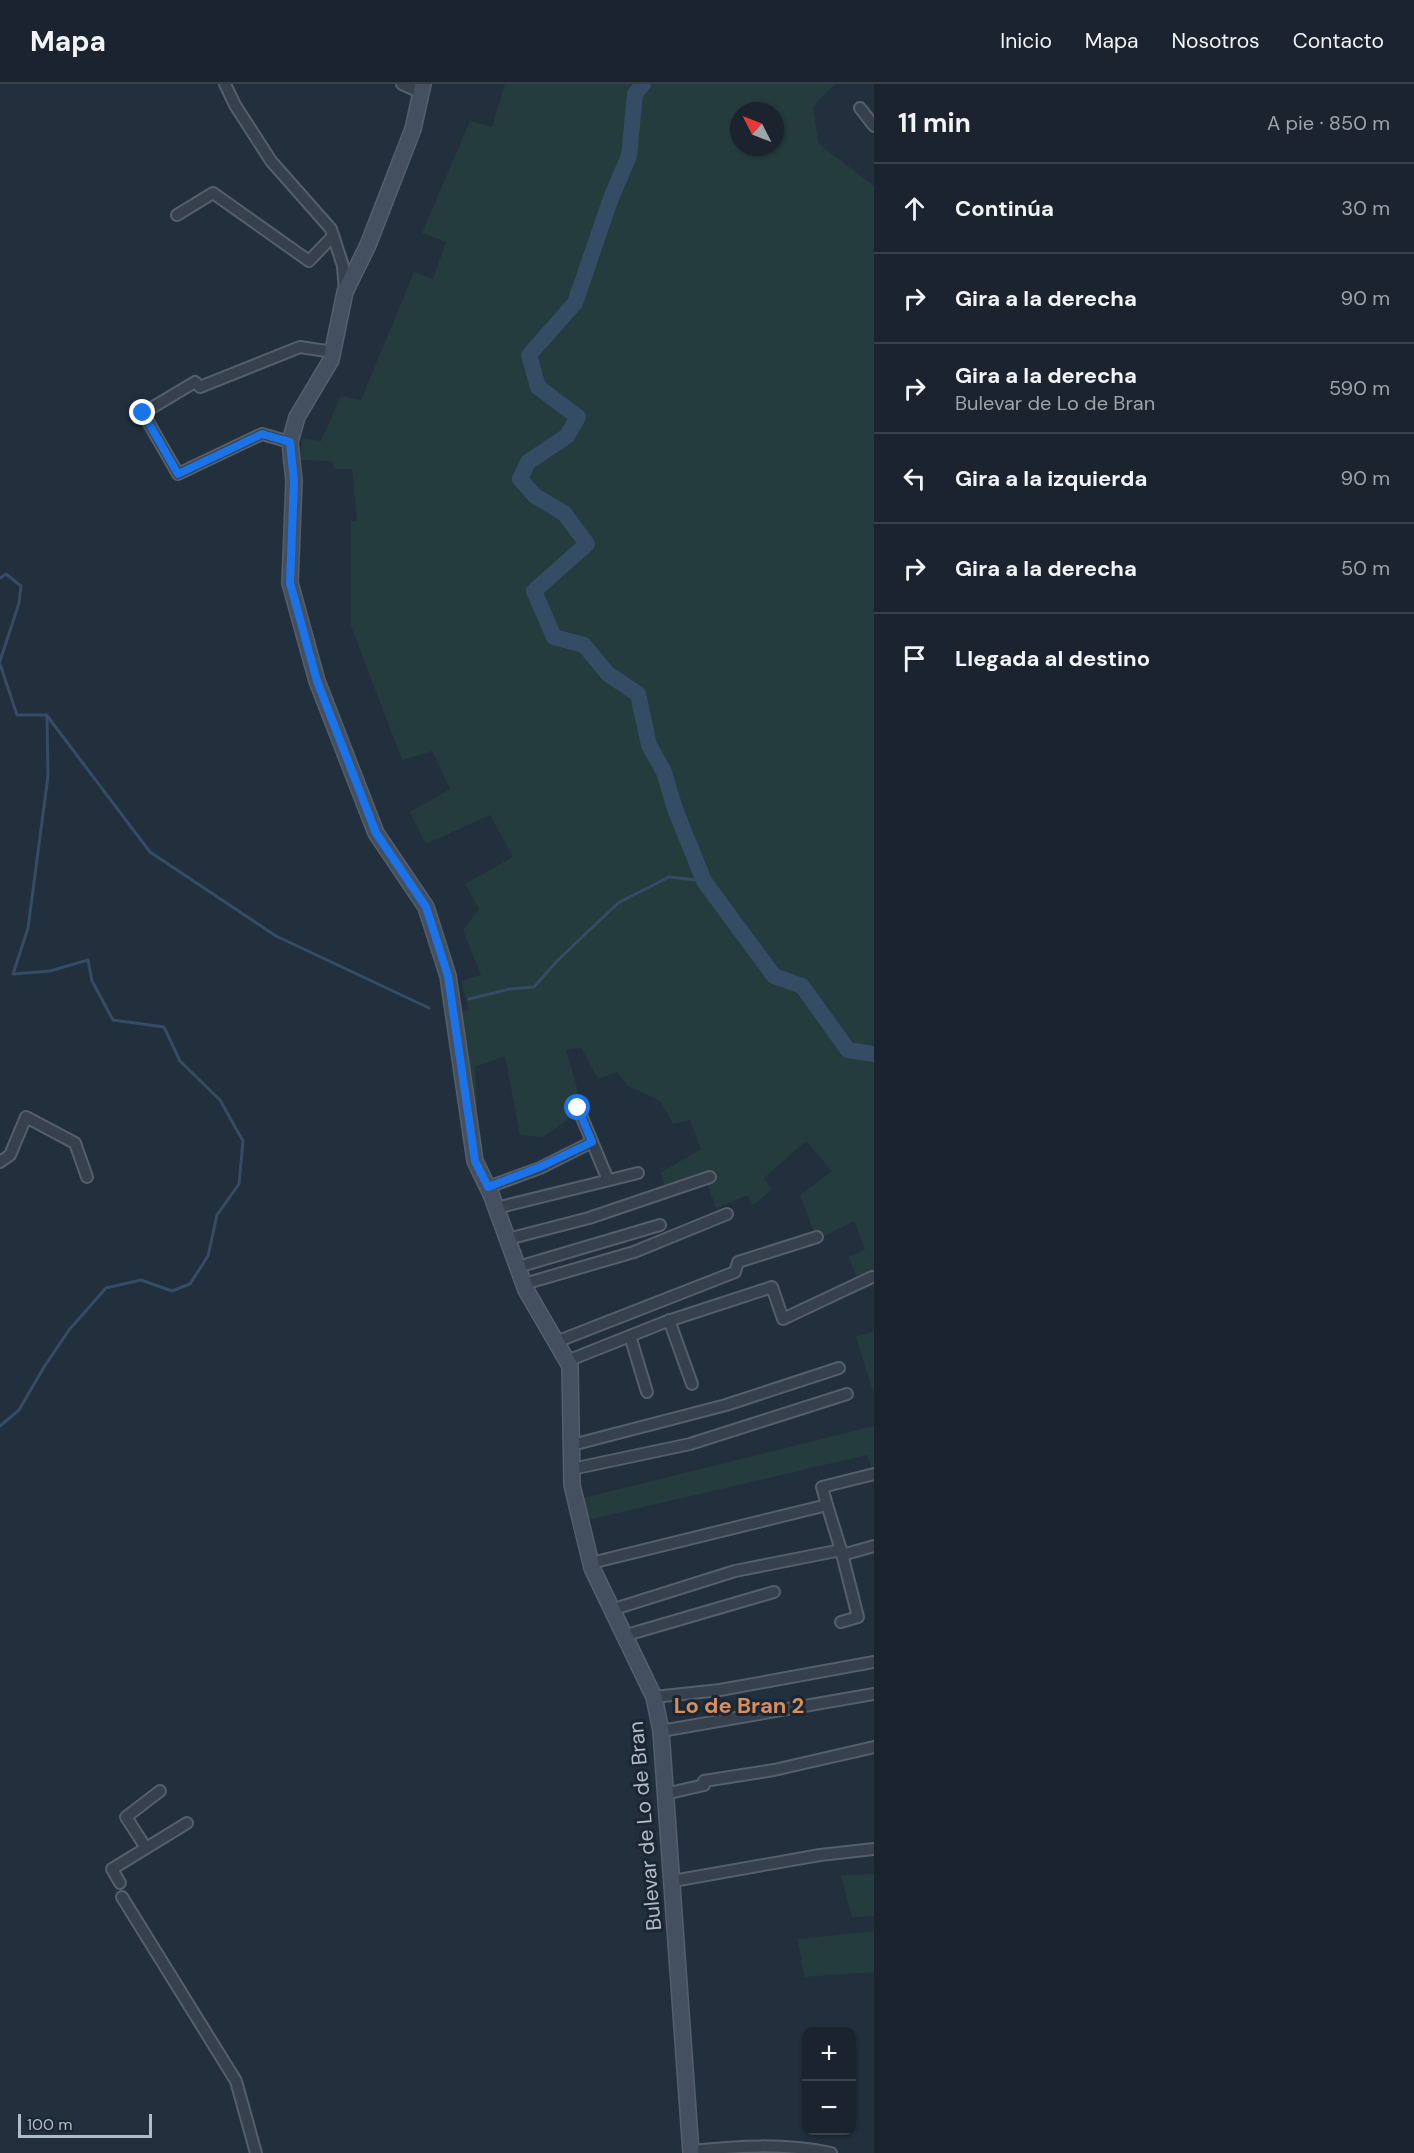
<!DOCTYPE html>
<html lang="es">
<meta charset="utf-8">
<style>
:root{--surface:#1a232e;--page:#272f3a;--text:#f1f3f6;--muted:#9fa4aa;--line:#38404a}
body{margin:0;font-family:"DM Sans",sans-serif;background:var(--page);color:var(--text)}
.controls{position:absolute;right:18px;bottom:18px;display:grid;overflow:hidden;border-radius:12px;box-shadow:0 2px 4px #0004}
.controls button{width:54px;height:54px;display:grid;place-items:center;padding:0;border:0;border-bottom:2px solid var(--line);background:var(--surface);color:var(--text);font:30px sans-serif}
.compass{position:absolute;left:730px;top:18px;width:54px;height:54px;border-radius:50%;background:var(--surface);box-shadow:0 2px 4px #0004;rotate:312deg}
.scale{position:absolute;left:18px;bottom:15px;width:134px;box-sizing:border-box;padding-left:6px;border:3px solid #b2bcc8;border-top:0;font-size:16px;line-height:21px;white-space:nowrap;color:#b2bcc8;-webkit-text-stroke:4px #1c2632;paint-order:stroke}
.stop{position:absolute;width:18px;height:18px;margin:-14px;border:4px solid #1a73e8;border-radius:50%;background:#fff}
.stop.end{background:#1a73e8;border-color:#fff;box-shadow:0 2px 6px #0008}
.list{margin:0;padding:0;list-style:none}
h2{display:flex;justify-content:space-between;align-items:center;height:78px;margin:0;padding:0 24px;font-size:26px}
h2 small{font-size:20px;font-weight:400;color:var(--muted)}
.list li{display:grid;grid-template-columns:39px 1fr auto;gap:18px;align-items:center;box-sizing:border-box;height:90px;padding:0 24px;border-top:2px solid var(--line)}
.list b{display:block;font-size:22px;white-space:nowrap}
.list p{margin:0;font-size:20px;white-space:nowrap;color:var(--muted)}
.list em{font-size:20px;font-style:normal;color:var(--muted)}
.icon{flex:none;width:33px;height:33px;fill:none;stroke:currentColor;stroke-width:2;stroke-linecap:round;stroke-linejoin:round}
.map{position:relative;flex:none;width:874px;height:2069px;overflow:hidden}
header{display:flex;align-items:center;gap:36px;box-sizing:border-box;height:84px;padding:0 30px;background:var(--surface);border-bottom:2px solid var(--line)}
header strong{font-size:28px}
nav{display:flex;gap:33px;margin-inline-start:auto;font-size:21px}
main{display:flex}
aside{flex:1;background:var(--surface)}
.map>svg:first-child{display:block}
</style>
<header>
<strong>Mapa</strong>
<nav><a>Inicio</a><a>Mapa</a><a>Nosotros</a><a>Contacto</a></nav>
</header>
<main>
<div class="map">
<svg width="874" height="2069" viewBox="0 0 874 2069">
<rect width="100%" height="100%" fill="#222f3d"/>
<g fill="#243c3e" fill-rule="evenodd">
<path d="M505,0H835L813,23L819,60L874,102V1202L861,1206L849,1173L865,1165L854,1137L817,1156L800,1111L832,1087L806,1057L764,1094L772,1106L753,1121L748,1111L716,1124L707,1099L670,1112L660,1089L701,1065L690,1036L673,1040L660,1017L628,1002L617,988L598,995L581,964L566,966L578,1007L570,1034L543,1053L520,1051L505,972L475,983L477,1021H463L450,930L469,926L461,897L481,891L463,846L479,825L465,800L513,773L490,731L426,760L410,728L450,705L432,667L402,676L351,542V437H357L352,385H335L331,377L300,376L302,354L321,357L341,312L361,316L414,188L433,195L446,158L422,149L470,37L492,43ZM739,27H775V63H739Z"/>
<path d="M874,1247V1311L856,1253Z"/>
<path d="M874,1342V1389L867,1371L583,1437L579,1415Z"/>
<path d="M874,1790V1832L852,1833L841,1791Z"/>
<path d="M874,1847V1888L804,1893L798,1855Z"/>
</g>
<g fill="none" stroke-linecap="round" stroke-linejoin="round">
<g stroke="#354c65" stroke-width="3">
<path d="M0,494L6,490L21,502L19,519L0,577"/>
<path d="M0,580L17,631H47L48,692L28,844L13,890L50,887L88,876L92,897L113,936L164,943L180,977L220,1016L243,1057L239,1100L217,1131L208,1172L190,1200L172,1207L141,1196L106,1204L69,1246L44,1283L19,1326L0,1342"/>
<path d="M48,633L150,768L276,852L429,924"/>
<path d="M469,915L510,905L534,903L556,878L618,819L669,793L704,797"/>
</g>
<path stroke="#354c65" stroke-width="16" d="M643,0L635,10L629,72L611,114L575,219L529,271L538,303L578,333L567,352L528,378L520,395L535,412L564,429L587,460L534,507L554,553L584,561L608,590L638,610L649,661L664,688L675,725L704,797L774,892L802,902L848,966L874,970"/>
<defs>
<g id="street">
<path d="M225,0L235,21L271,77L331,145L343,182L345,208"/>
<path d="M402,0L422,9"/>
<path d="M860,24L874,42"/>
<path d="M177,131L213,109L309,177L333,152"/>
<path d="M290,358L262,350L178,390L143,329L195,298L200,303L300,263L333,268"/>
<path d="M578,1024L608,1096"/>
<path d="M0,1078L10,1071L26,1033L75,1059L87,1093"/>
<path d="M488,1103L540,1084L592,1058"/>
<path d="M496,1124L638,1089"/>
<path d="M508,1155L589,1134L710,1093"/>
<path d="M518,1183L660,1141"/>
<path d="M524,1200L634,1168L727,1130"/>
<path d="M669,1236L692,1300"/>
<path d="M630,1252L647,1308"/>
<path d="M556,1258L735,1188L738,1178L817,1153"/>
<path d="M567,1277L665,1238L772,1203L783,1235L872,1193"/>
<path d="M572,1361L726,1321L839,1284"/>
<path d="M572,1385L690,1360L847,1310"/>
<path d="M827,1421L822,1403L874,1390"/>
<path d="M842,1471L874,1462"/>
<path d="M591,1479L827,1421L841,1466"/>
<path d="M611,1526L735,1487L841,1466L858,1533L841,1538"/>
<path d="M623,1552L774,1508"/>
<path d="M654,1613L720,1606L874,1578"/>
<path d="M661,1647L874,1610"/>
<path d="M665,1710L704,1701V1697L774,1686L874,1663"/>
<path d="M146,1764L126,1733L160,1707"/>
<path d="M673,1797L820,1771L874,1765"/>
<path d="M120,1799L112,1785L187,1739"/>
<path d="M122,1813L236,1997L256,2069"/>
<path d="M691,2067C738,2062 784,2059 831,2069"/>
</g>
<path id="secondary" d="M423,0L413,45L368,161L345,208L331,276L297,333L290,358L294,397L290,499L317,597L376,749L426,823L448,892L475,1077L491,1110L526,1206L570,1282L572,1401L592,1484L654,1613L661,1647L691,2069"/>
</defs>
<use href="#street" stroke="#555f6b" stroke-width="14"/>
<use href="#secondary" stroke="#555f6b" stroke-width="18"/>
<use href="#street" stroke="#36414d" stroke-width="10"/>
<use href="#secondary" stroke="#445060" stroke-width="15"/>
</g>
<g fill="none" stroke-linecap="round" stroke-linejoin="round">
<path stroke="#1a73e8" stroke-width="8" d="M143,329L178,390L262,350L290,358L294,398L290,499L317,597L376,749L426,823L448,892L475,1077L488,1103L540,1083L592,1058L578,1024"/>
</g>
<g text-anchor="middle" stroke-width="6" stroke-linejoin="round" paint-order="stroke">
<g font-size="21" fill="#b2bcc8" stroke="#1c2632">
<text transform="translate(645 1742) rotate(-95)" y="7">Bulevar de Lo de Bran</text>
</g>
<g font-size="22" font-weight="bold" fill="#d78d5e" stroke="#1c2632">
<text x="739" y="1629">Lo de Bran 2</text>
</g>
</g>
</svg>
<div class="controls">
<button>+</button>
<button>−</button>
</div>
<svg class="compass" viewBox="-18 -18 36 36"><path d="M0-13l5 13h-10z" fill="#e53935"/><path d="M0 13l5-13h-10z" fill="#9fa4aa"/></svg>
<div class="scale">100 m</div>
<div class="stop" style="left:578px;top:1024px"></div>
<div class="stop end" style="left:143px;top:329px"></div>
</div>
<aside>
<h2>11 min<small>A pie · 850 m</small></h2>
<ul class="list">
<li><svg class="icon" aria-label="ahead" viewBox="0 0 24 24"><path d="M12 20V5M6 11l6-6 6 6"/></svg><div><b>Continúa</b></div><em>30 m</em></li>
<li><svg class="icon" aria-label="right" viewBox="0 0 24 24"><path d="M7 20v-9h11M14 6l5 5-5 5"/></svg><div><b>Gira a la derecha</b></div><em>90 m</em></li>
<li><svg class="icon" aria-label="right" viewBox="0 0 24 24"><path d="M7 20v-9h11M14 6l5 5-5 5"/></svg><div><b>Gira a la derecha</b><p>Bulevar de Lo de Bran</p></div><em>590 m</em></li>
<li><svg class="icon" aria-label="left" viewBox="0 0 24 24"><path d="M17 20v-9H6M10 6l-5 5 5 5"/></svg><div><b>Gira a la izquierda</b></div><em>90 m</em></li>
<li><svg class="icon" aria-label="right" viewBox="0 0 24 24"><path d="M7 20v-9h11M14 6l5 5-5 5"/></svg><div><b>Gira a la derecha</b></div><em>50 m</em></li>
<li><svg class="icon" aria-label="arrive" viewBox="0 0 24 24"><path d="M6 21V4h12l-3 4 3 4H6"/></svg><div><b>Llegada al destino</b></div></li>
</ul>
</aside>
</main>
